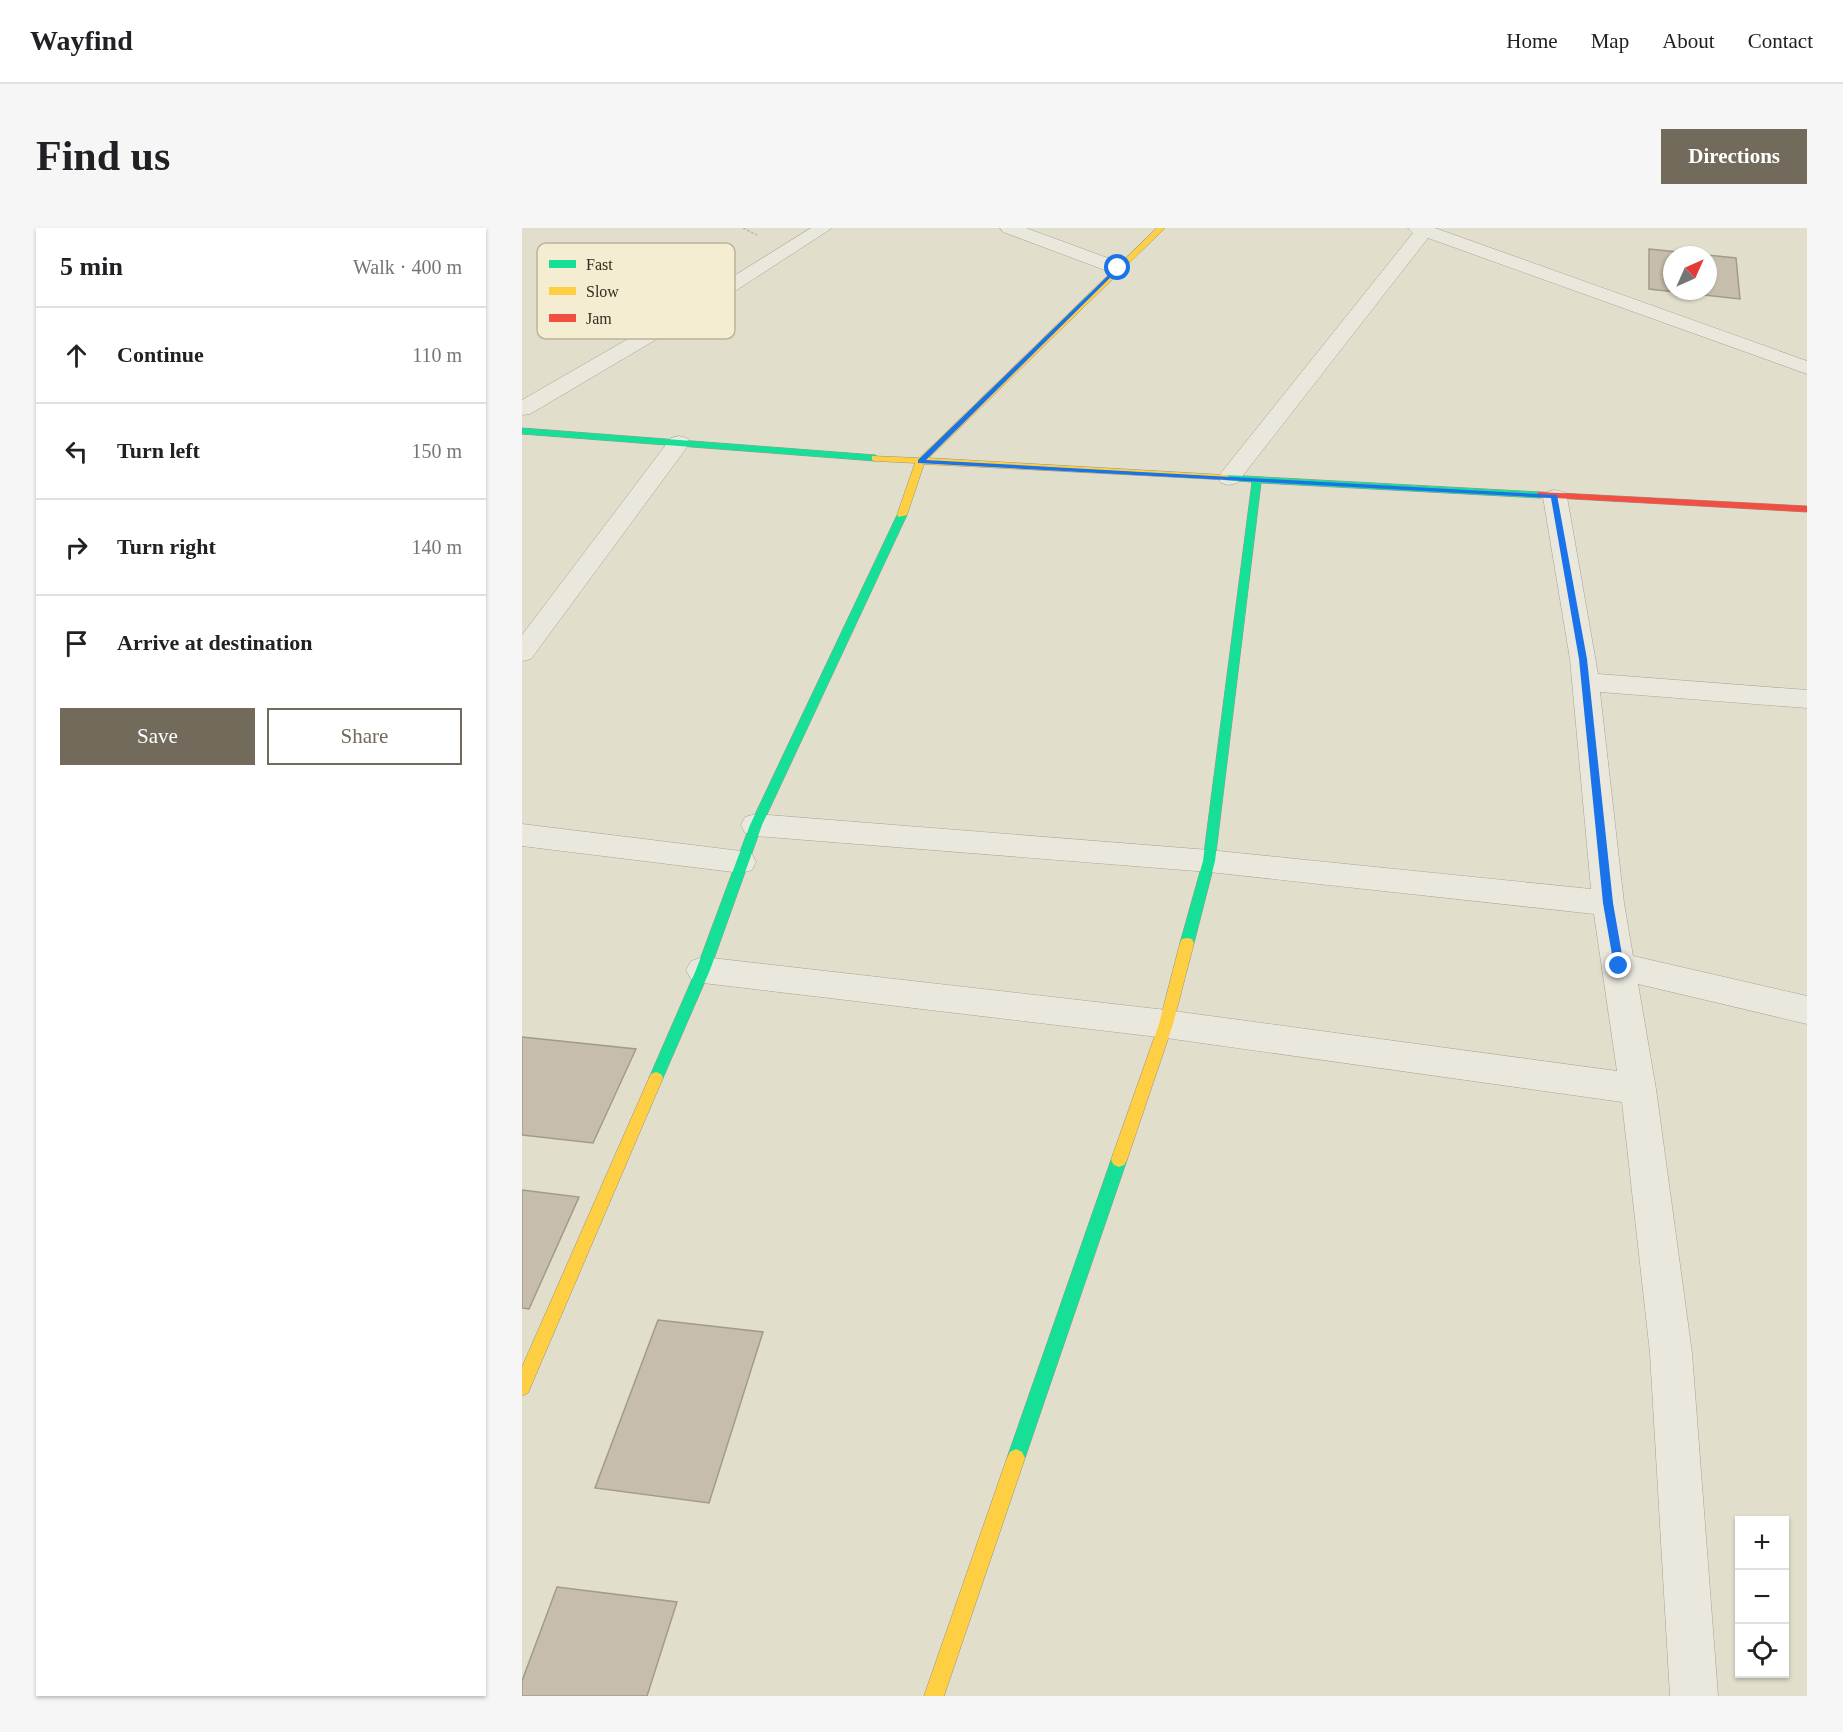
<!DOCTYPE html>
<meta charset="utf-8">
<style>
:root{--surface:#fff;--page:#f6f6f6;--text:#202124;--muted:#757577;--line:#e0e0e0;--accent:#726a5b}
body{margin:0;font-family:"Times New Roman",serif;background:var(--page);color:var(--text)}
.controls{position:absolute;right:18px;bottom:18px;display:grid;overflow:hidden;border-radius:0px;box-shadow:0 2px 4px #0004}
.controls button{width:54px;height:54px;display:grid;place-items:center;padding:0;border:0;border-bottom:2px solid var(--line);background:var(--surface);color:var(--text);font:30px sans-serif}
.compass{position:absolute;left:1141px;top:18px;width:54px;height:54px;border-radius:50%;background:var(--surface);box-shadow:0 2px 4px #0004;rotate:45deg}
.stop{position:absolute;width:18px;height:18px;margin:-14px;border:4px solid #1a73e8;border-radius:50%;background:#fff}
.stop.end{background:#1a73e8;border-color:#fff;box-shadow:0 2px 6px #0008}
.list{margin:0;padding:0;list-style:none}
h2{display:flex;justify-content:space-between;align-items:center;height:78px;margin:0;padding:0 24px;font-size:26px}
h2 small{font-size:20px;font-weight:400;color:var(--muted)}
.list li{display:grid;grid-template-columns:39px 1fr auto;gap:18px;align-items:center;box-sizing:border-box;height:96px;padding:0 24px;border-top:2px solid var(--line)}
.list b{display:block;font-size:22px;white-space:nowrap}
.list em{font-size:20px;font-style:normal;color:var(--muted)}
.actions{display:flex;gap:12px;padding:18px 24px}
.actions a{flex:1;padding:14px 0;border:2px solid var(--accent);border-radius:0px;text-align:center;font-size:21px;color:var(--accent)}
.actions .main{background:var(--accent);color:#fff}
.icon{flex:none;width:33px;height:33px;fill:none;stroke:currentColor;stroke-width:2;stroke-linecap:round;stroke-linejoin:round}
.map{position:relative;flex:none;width:1285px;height:1468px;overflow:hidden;border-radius:0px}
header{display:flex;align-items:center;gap:36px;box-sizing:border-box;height:84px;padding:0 30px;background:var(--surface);border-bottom:2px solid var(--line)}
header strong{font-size:28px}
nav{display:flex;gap:33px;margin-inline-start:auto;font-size:21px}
.intro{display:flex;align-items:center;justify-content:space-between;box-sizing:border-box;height:144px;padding:0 36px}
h1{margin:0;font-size:42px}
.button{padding:15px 27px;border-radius:0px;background:var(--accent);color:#fff;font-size:21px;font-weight:700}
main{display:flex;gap:36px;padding:0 36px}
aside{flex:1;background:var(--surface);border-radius:0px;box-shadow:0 2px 4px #0004}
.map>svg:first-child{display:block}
</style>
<header>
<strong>Wayfind</strong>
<nav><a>Home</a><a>Map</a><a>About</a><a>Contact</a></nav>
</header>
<div class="intro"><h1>Find us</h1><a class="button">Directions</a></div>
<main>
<aside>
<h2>5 min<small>Walk · 400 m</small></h2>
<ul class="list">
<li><svg class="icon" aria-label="ahead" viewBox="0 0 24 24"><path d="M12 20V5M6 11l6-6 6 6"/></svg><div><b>Continue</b></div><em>110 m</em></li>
<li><svg class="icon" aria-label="left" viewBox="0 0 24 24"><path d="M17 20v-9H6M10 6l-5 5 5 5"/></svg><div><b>Turn left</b></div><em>150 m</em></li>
<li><svg class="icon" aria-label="right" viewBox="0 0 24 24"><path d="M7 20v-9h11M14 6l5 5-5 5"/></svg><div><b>Turn right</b></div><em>140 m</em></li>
<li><svg class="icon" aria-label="arrive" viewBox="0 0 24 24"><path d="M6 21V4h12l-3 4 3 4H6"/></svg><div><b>Arrive at destination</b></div></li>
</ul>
<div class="actions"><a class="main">Save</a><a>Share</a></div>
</aside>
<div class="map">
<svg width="1285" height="1468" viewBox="0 0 1285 1468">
<rect width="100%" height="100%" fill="#e2decc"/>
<g fill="#c6bdad" stroke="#a29a8b" stroke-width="1.5">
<path d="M1127,21L1186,27H1150V63H1186V27L1214,30L1218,71L1127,61Z"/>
<path d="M0,809L114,821L71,915L0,907Z"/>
<path d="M0,962L57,969L7,1081L0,1080Z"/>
<path d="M136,1092L241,1104L187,1275L73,1260Z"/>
<path d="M35,1359L155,1374L125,1468H0V1453Z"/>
</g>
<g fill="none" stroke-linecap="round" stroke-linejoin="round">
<defs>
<g id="street">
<path d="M289,0H310L184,82L8,186L0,187V172L170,74Z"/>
<path d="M478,0H504L602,36L604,40L602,44H588L481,4Z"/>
<path d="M886,0H913L1285,133V146L906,10L715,255L707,257L699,255L696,250L699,245L891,5Z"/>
<path d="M157,208L165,210L168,215L9,431L0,433V407L149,210Z"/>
<path d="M1033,262L1041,264L1045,269L1076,446L1285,462V480L1078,464L1102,675L1111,728L1285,768V796L1116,756L1134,861L1170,1125L1196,1468H1148L1128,1125L1100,874L644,810L181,755L169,751L164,742L169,733L181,729L644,782L1095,843L1072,686L687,644L234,608L223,605L219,597L223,589L234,586L687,622L1069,661L1048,431L1021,269L1025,264Z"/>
<path d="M0,596L219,623L230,626L234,634L230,642L219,645L0,618Z"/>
</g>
<g id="fast">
<path d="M0,200L353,227L358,230L353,233L0,206Z"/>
<path d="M704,247L1018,264L1023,267L1018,270L739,255L693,633L672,715L670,719H660L658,715L681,633L730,254L701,252V248Z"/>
<path d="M380,284L385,287L240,597L188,742L141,850L139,854L134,856L129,854L127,850L174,742L228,597L375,287Z"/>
<path d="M597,925L602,927L605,932L503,1230L500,1236L494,1239L488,1236L485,1230L589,932L592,927Z"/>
</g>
<g id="slow">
<path d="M635,0H643L407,230L704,247L707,248V252L402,236L385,287L377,289L375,287L393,235L353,233L350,232V228L397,230Z"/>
<path d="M665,710L670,711L672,715L651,796L605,932L602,937L597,939L592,937L589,932L637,796L658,715L660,711Z"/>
<path d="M134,844L139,846L141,850L6,1165L0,1168V1139L127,850L129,846Z"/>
<path d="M494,1221L500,1224L503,1230L422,1468H402L485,1230L488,1224Z"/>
</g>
<path id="jam" d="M1018,264L1285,278V284L1015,269V265Z"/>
</defs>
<use href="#street" stroke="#a7a295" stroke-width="1"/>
<use href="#fast" stroke="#979285" stroke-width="1"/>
<use href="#slow" stroke="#979285" stroke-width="1"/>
<use href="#jam" stroke="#979285" stroke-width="1"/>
<path stroke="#c3bfb4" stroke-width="2" stroke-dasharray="3 1.5" stroke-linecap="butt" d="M221,0L235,7"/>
<use href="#street" fill="#eae8dd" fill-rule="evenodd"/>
<use href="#fast" fill="#16e098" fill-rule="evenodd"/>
<use href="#slow" fill="#ffcf43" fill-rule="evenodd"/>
<use href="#jam" fill="#f24e42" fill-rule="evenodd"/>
</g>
<path fill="#1a73e8" d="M596,38L597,41L404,232L1035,267L1065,431L1091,675L1102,738L1101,741L1097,742L1092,738L1081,675L1057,431L1029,270L396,235V232Z"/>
<rect x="15" y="15" width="198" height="96" rx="9" fill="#f4edd1" stroke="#bbb39b" stroke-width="1.5"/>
<rect x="27" y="32" width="27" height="8" fill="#16e098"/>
<rect x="27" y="59" width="27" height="8" fill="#ffcf43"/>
<rect x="27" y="86" width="27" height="8" fill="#f24e42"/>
<g font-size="16" fill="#352c1e">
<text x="64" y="42">Fast</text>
<text x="64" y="69">Slow</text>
<text x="64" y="96">Jam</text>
</g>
</svg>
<div class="controls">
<button>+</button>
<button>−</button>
<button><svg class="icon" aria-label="locate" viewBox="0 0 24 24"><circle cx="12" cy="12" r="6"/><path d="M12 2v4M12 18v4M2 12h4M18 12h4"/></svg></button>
</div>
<svg class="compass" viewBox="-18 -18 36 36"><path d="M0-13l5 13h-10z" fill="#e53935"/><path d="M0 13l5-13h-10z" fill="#757577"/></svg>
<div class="stop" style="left:596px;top:40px"></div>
<div class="stop end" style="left:1097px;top:738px"></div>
</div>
</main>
